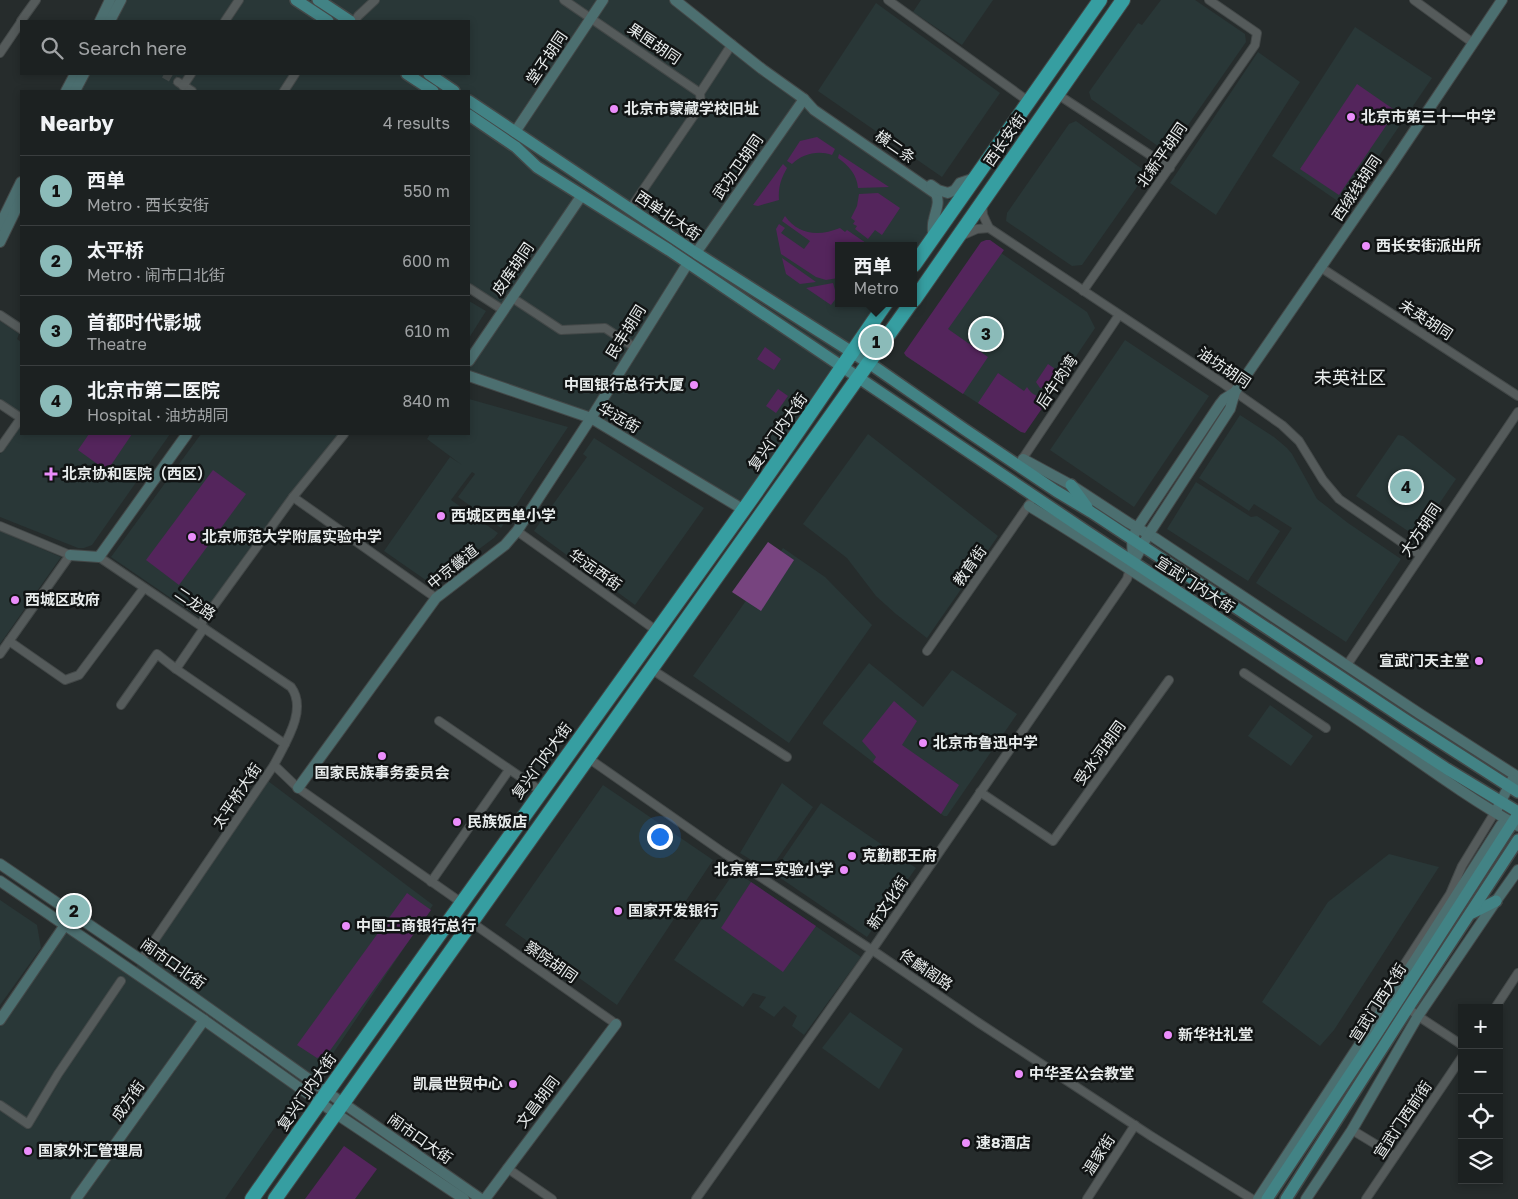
<!DOCTYPE html>
<meta charset="utf-8">
<style>
:root{--surface:#1c2121;--page:#292e2e;--text:#f1f3f6;--muted:#a0a3a5;--line:#3a3e3f;--accent:#8bbbb9}
body{margin:0;font-family:"Golos Text","Noto Sans SC",sans-serif;background:var(--page);color:var(--text)}
.controls{position:absolute;right:15px;bottom:15px;display:grid;overflow:hidden;border-radius:0px;box-shadow:0 2px 8px #0003}
.controls button{width:45px;height:45px;display:grid;place-items:center;padding:0;border:0;border-bottom:1px solid var(--line);background:var(--surface);color:var(--text);font:25px sans-serif}
.you{position:absolute;left:659px;top:836px;width:18px;height:18px;margin:-12px;border:4px solid #fff;border-radius:50%;background:#1a73e8;box-shadow:0 0 0 8px #1a73e833}
.badge{display:grid;place-items:center;width:32px;height:32px;border-radius:50%;background:var(--accent);color:#111;font-size:16px;font-weight:700}
.pin{position:absolute;translate:-50% -50%;border:2px solid #fff;box-shadow:0 1px 5px #0006}
.popup{position:absolute;left:835px;top:242px;width:82px;height:65px;box-sizing:border-box;display:grid;place-content:center;border-radius:0px;background:var(--surface);filter:drop-shadow(0 1px 4px #0005);font-size:16px;white-space:nowrap;color:var(--muted)}
.popup b{font-size:19px;color:var(--text)}
.popup::after{content:'';position:absolute;left:50%;top:100%;margin-left:-10px;border:10px solid transparent;border-top-color:var(--surface)}
.list{margin:0;padding:0;list-style:none}
h2{display:flex;justify-content:space-between;align-items:center;height:65px;margin:0;padding:0 20px;font-size:21px}
h2 small{font-size:16px;font-weight:400;color:var(--muted)}
.list li{display:grid;grid-template-columns:32px 1fr auto;gap:15px;align-items:center;box-sizing:border-box;height:70px;padding:0 20px;border-top:1px solid var(--line)}
.list b{display:block;font-size:19px;white-space:nowrap}
.list p{margin:0;font-size:16px;white-space:nowrap;color:var(--muted)}
.list em{font-size:16px;font-style:normal;color:var(--muted)}
.icon{flex:none;width:28px;height:28px;fill:none;stroke:currentColor;stroke-width:2;stroke-linecap:round;stroke-linejoin:round}
.map{position:relative;flex:none;width:1518px;height:1199px;overflow:hidden}
.search{position:absolute;background:var(--surface);box-shadow:0 2px 8px #0003;left:20px;top:20px;width:450px;height:55px;display:flex;align-items:center;gap:12px;box-sizing:border-box;padding:0 18px;border-radius:0px;color:var(--muted);font-size:19px}
.panel{position:absolute;background:var(--surface);box-shadow:0 2px 8px #0003;left:20px;top:90px;width:450px;height:345px;border-radius:0px}
.map>svg:first-child{display:block}
</style>
<div class="map">
<svg width="1518" height="1199" viewBox="0 0 1518 1199">
<rect width="100%" height="100%" fill="#262c2c"/>
<g fill="#293737">
<path d="M122,0H676L814,110L960,207L914,271V246H838V303H891L744,510L598,422L469,376V369L507,312L469,287V91H192L183,86L179,91H75L84,74H469V21H111Z"/>
<path d="M921,0H993L962,45L913,12Z"/>
<path d="M1161,0H1195L1245,34L1246,42L1172,148L1165,151L1091,99L1089,92L1138,23L1142,25Z"/>
<path d="M876,3L1000,93L942,177L818,91Z"/>
<path d="M1355,27L1432,78L1345,206L1272,156Z"/>
<path d="M1258,52L1300,82L1216,215L1170,183Z"/>
<path d="M1076,121L1142,169L1144,177L1082,265L1072,266L1006,221L1007,213L1069,124Z"/>
<path d="M985,242L1087,312L1095,328L1026,431L1022,432L909,358Z"/>
<path d="M469,301L486,311L469,338Z"/>
<path d="M0,321L19,334L17,339L21,342V413L0,399Z"/>
<path d="M1125,340L1209,396L1134,507L1050,450Z"/>
<path d="M469,399L568,427L501,528L458,497L475,474L472,472L451,500L498,533L494,538L441,577L430,583L384,551L450,457L462,465L427,439L430,434H469Z"/>
<path d="M1240,415L1274,437L1287,448L1292,454L1317,499L1348,523L1401,559L1346,642L1256,583L1292,528L1254,504L1249,511L1199,478Z"/>
<path d="M21,421V434H170L92,545L84,548H78L0,517V454L18,429Z"/>
<path d="M201,434H339L272,518L200,618L111,557Z"/>
<path d="M868,434L998,536L927,638L896,614L876,596L847,558L803,524Z"/>
<path d="M1398,435L1403,436L1456,479L1424,526L1419,530L1413,532L1408,531L1356,496Z"/>
<path d="M594,438L704,508L635,605L534,531L587,457L583,454Z"/>
<path d="M1196,482L1251,517L1257,516L1280,531L1248,581L1167,529Z"/>
<path d="M0,531L61,557L0,644Z"/>
<path d="M783,548L825,577L872,625L789,743L693,676Z"/>
<path d="M869,663L923,707L952,670L1017,714L947,816H944L823,724V722Z"/>
<path d="M1270,705L1313,736L1291,766L1248,736Z"/>
<path d="M268,781L433,905L330,1058L323,1062L291,1104L225,1199H0V1020L65,925L133,971Z"/>
<path d="M782,783L813,807L769,871L740,853Z"/>
<path d="M603,785L713,860L617,1005L505,925Z"/>
<path d="M821,803L916,868L867,937L773,873Z"/>
<path d="M1389,854L1439,867L1334,1030L1320,1046L1262,1002L1328,902Z"/>
<path d="M735,871L861,957L804,1035L792,1026L797,1016L784,1006L774,1017L759,1007L766,997L753,993L743,1007L674,960Z"/>
<path d="M0,900L37,925L41,948L0,1005Z"/>
<path d="M850,1012L903,1049L879,1089L822,1048Z"/>
</g>
<g fill="#54255c">
<path d="M1357,84L1396,111L1339,195L1300,169Z"/>
<path d="M817,137L835,149L832,155C818,150 802,154 792,164L787,161L800,141Z"/>
<path d="M839,154L889,187L858,188C857,174 848,165 838,158Z"/>
<path d="M783,164L787,168C781,179 778,187 779,200L758,206L753,205Z"/>
<path d="M878,193L900,208L882,235L875,230L868,239L855,229L857,226L853,224L855,221L851,218L857,206L859,194Z"/>
<path d="M785,216C799,236 820,236 840,228L845,232L847,230L866,243L864,246H838V278L826,280L816,277L781,254L776,229L779,224L785,228L781,233L804,249L810,241L782,221Z"/>
<path d="M986,240H990L1004,250L948,329L988,357L963,394L906,356L904,353L981,242Z"/>
<path d="M782,258L816,282L800,284L786,274Z"/>
<path d="M833,283L837,297L831,305L806,288Z"/>
<path d="M765,347L781,359L774,370L757,359Z"/>
<path d="M1048,364L1058,371L1046,387L1040,388L1036,382Z"/>
<path d="M998,373L1024,391L1027,387C1033,397 1042,399 1052,394L1025,433L1021,432L978,403Z"/>
<path d="M778,389L788,396L776,413L766,406Z"/>
<path d="M89,434H132L107,471L78,450Z"/>
<path d="M213,470L246,494L179,585L146,560Z"/>
<path d="M894,701L917,721L902,745L959,785L941,814L873,762L876,757L862,741Z"/>
<path d="M751,882L816,926L783,972L721,928Z"/>
<path d="M407,893L431,910L329,1052L317,1058L297,1045Z"/>
<path d="M344,1146L377,1169L355,1199H305Z"/>
</g>
<path fill="#77447f" d="M768,542L794,560L761,611L732,592Z"/>
<g fill="none" stroke-linecap="round" stroke-linejoin="round">
<path stroke="#434949" stroke-width="8" stroke-dasharray="8 4" stroke-linecap="butt" d="M164,74L178,82"/>
<defs>
<g id="street">
<path d="M564,0L700,93"/>
<path d="M888,0L1028,101"/>
<path d="M1414,0L1473,43"/>
<path d="M21,21L36,0"/>
<path d="M225,21L239,0"/>
<path d="M355,21L358,16L375,0"/>
<path d="M0,53L21,22"/>
<path d="M178,82L192,91"/>
<path d="M183,86L191,74"/>
<path d="M284,91L295,74"/>
<path d="M1057,94L1170,168"/>
<path d="M982,205L983,215L989,228L1221,382L1282,425L1299,441L1323,480L1339,499L1420,555"/>
<path d="M630,209L701,105L700,93L732,44"/>
<path d="M961,236L977,229L989,228"/>
<path d="M1320,267L1518,396"/>
<path d="M469,288L503,310"/>
<path d="M1083,291L1255,45L1257,33L1209,0"/>
<path d="M511,297L561,330L605,328L634,347"/>
<path d="M0,315L21,329"/>
<path d="M0,404L21,418"/>
<path d="M0,448L21,418"/>
<path d="M1021,461L1119,315"/>
<path d="M293,497L436,598"/>
<path d="M0,526L70,555L0,654"/>
<path d="M517,531L657,631"/>
<path d="M99,557L291,687C308,710 285,743 274,765"/>
<path d="M200,625L293,497L344,434"/>
<path d="M9,641L65,680L79,675L144,588"/>
<path d="M927,651L1030,503"/>
<path d="M1347,665L1518,412"/>
<path d="M176,669L204,628"/>
<path d="M651,669L787,757"/>
<path d="M1244,673L1326,728"/>
<path d="M121,705L157,654L176,669L285,744"/>
<path d="M439,721L541,791"/>
<path d="M588,758L724,853L878,954L979,1023L1151,1136L1252,1199"/>
<path d="M980,792L1053,841L1169,680"/>
<path d="M431,882L509,770"/>
<path d="M471,922L616,1024"/>
<path d="M141,960L274,765L298,788L462,903"/>
<path d="M1408,1008L1418,1016L1462,1045"/>
<path d="M1495,1008L1518,973"/>
<path d="M1362,1036L1367,1022L1450,894L1462,866L1495,812"/>
<path d="M0,1105L28,1124L58,1074L121,981"/>
<path d="M1352,1130L1395,1156"/>
<path d="M507,1168L552,1199"/>
<path d="M696,1199L872,950L1127,579L1130,569"/>
<path d="M1087,1199L1135,1125"/>
<path d="M1366,1199L1462,1057"/>
</g>
<g id="secondary">
<path d="M675,0L762,69L804,99L814,110L936,194C940,203 936,209 934,219C932,224 933,231 933,236"/>
<path d="M100,21L110,0"/>
<path d="M110,21L121,0"/>
<path d="M66,91L75,74"/>
<path d="M75,91L84,74"/>
<path d="M515,132L603,0"/>
<path d="M931,185L938,190L948,193L955,190L960,183L975,178"/>
<path d="M0,225L21,182"/>
<path d="M0,242L21,199"/>
<path d="M696,253L804,99"/>
<path d="M469,361L582,195"/>
<path d="M469,376L591,418L744,510"/>
<path d="M1023,459L1071,485L1129,523L1155,538L1420,714L1515,775L1518,782"/>
<path d="M1029,506C1134,570 1236,639 1339,707C1399,746 1456,791 1518,826"/>
<path d="M70,555L99,557L187,434"/>
<path d="M1133,562L1132,540L1137,528L1220,404L1224,399L1235,392"/>
<path d="M1130,569L1148,535L1230,409L1235,392L1243,380L1390,167L1502,0"/>
<path d="M298,788L436,598L505,545L517,531L591,418L688,263"/>
<path d="M1497,809L1512,780"/>
<path d="M0,864L141,960L327,1092L481,1199"/>
<path d="M0,881L204,1020L335,1113L464,1199"/>
<path d="M0,1020L65,925"/>
<path d="M76,1199L204,1020"/>
<path d="M485,1199L616,1024"/>
<path d="M1258,1199L1415,960L1501,825"/>
<path d="M1306,1199L1352,1130L1418,1016L1496,901L1518,870"/>
</g>
<g id="primary">
<path d="M296,0L328,21"/>
<path d="M318,0L350,21"/>
<path d="M407,74L433,91"/>
<path d="M429,74L454,91"/>
<path d="M469,101L696,253L869,363L964,429L1056,491L1091,512L1406,720L1518,792"/>
<path d="M469,115L516,147L537,167L669,250L1086,531L1447,769L1518,812"/>
<path d="M1071,485L1087,507"/>
<path d="M1472,913L1496,901"/>
<path d="M1267,1199L1376,1035L1518,814"/>
<path d="M1286,1199L1408,1008L1518,840"/>
</g>
<g id="highway">
<path d="M914,265L1100,0"/>
<path d="M914,300L1123,0"/>
<path d="M252,1199C413,968 579,741 742,512C791,443 838,372 886,303"/>
<path d="M275,1199L911,303"/>
</g>
</defs>
<use href="#street" stroke="#434848" stroke-width="10"/>
<use href="#secondary" stroke="#434848" stroke-width="12"/>
<use href="#primary" stroke="#434848" stroke-width="14"/>
<use href="#highway" stroke="#434848" stroke-width="16"/>
<use href="#street" stroke="#555b5b" stroke-width="8"/>
<use href="#secondary" stroke="#4c6f70" stroke-width="10"/>
<use href="#primary" stroke="#428385" stroke-width="11"/>
<use href="#highway" stroke="#369ea1" stroke-width="14"/>
</g>
<g fill="#eb8dfb" stroke="#111414" stroke-width="2">
<circle cx="614" cy="109" r="5"/>
<circle cx="1351" cy="117" r="5"/>
<circle cx="1366" cy="246" r="5"/>
<circle cx="694" cy="385" r="5"/>
<path d="M48.5 466.5h5v5h5v5h-5v5h-5v-5h-5v-5h5z"/>
<circle cx="441" cy="516" r="5"/>
<circle cx="192" cy="537" r="5"/>
<circle cx="15" cy="600" r="5"/>
<circle cx="1479" cy="661" r="5"/>
<circle cx="923" cy="743" r="5"/>
<circle cx="382" cy="756" r="5"/>
<circle cx="457" cy="822" r="5"/>
<circle cx="852" cy="856" r="5"/>
<circle cx="844" cy="870" r="5"/>
<circle cx="618" cy="911" r="5"/>
<circle cx="346" cy="926" r="5"/>
<circle cx="1168" cy="1035" r="5"/>
<circle cx="1019" cy="1074" r="5"/>
<circle cx="513" cy="1084" r="5"/>
<circle cx="966" cy="1143" r="5"/>
<circle cx="28" cy="1151" r="5"/>
</g>
<g text-anchor="middle" stroke-width="5" stroke-linejoin="round" paint-order="stroke">
<g font-size="15" fill="#e8ecec" stroke="#111414">
<text transform="translate(654 44) rotate(34)" y="5">果匣胡同</text>
<text transform="translate(547 58) rotate(-56)" y="5">堂子胡同</text>
<text transform="translate(1005 140) rotate(-55)" y="5">西长安街</text>
<text transform="translate(895 147) rotate(35)" y="5">横二条</text>
<text transform="translate(1162 155) rotate(-55)" y="5">北新平胡同</text>
<text transform="translate(738 167) rotate(-55)" y="5">武功卫胡同</text>
<text transform="translate(1357 188) rotate(-56)" y="5">西绒线胡同</text>
<text transform="translate(668 216) rotate(34)" y="5">西单北大街</text>
<text transform="translate(513 269) rotate(-55)" y="5">皮库胡同</text>
<text transform="translate(1426 320) rotate(33)" y="5">未英胡同</text>
<text transform="translate(626 332) rotate(-58)" y="5">民丰胡同</text>
<text transform="translate(1224 368) rotate(34)" y="5">油坊胡同</text>
<text transform="translate(1057 382) rotate(-56)" y="5">后牛肉湾</text>
<text transform="translate(619 418) rotate(30)" y="5">华远街</text>
<text transform="translate(778 432) rotate(-55)" y="5">复兴门内大街</text>
<text transform="translate(1421 530) rotate(-56)" y="5">大方胡同</text>
<text transform="translate(970 566) rotate(-55)" y="5">教育街</text>
<text transform="translate(453 567) rotate(-39)" y="5">中京畿道</text>
<text transform="translate(595 570) rotate(35)" y="5">华远西街</text>
<text transform="translate(1195 585) rotate(33)" y="5">宣武门内大街</text>
<text transform="translate(195 604) rotate(34)" y="5">二龙路</text>
<text transform="translate(1100 753) rotate(-54)" y="5">受水河胡同</text>
<text transform="translate(542 761) rotate(-54)" y="5">复兴门内大街</text>
<text transform="translate(237 796) rotate(-56)" y="5">太平桥大街</text>
<text transform="translate(888 903) rotate(-56)" y="5">新文化街</text>
<text transform="translate(551 962) rotate(35)" y="5">察院胡同</text>
<text transform="translate(173 964) rotate(35)" y="5">闹市口北街</text>
<text transform="translate(926 970) rotate(34)" y="5">佟麟阁路</text>
<text transform="translate(1378 1003) rotate(-57)" y="5">宣武门西大街</text>
<text transform="translate(307 1092) rotate(-55)" y="5">复兴门内大街</text>
<text transform="translate(128 1101) rotate(-55)" y="5">成方街</text>
<text transform="translate(538 1102) rotate(-53)" y="5">文昌胡同</text>
<text transform="translate(1403 1120) rotate(-56)" y="5">宣武门西前街</text>
<text transform="translate(420 1139) rotate(35)" y="5">闹市口大街</text>
<text transform="translate(1099 1155) rotate(-57)" y="5">温家街</text>
</g>
<g font-size="15" font-weight="bold" fill="#e8ecec" stroke="#111414" text-anchor="start">
<text x="624" y="114">北京市蒙藏学校旧址</text>
<text x="1361" y="122">北京市第三十一中学</text>
<text x="1376" y="251">西长安街派出所</text>
<text x="684" y="390" text-anchor="end">中国银行总行大厦</text>
<text x="62" y="479">北京协和医院（西区）</text>
<text x="451" y="521">西城区西单小学</text>
<text x="202" y="542">北京师范大学附属实验中学</text>
<text x="25" y="605">西城区政府</text>
<text x="1469" y="666" text-anchor="end">宣武门天主堂</text>
<text x="933" y="748">北京市鲁迅中学</text>
<text x="382" y="778" text-anchor="middle">国家民族事务委员会</text>
<text x="467" y="827">民族饭店</text>
<text x="862" y="861">克勤郡王府</text>
<text x="834" y="875" text-anchor="end">北京第二实验小学</text>
<text x="628" y="916">国家开发银行</text>
<text x="356" y="931">中国工商银行总行</text>
<text x="1178" y="1040">新华社礼堂</text>
<text x="1029" y="1079">中华圣公会教堂</text>
<text x="503" y="1089" text-anchor="end">凯晨世贸中心</text>
<text x="976" y="1148">速8酒店</text>
<text x="38" y="1156">国家外汇管理局</text>
</g>
<g font-size="18" fill="#e8ecec" stroke="#111414">
<text x="1350" y="384">未英社区</text>
</g>
</g>
</svg>
<div class="controls">
<button>+</button>
<button>−</button>
<button><svg class="icon" aria-label="locate" viewBox="0 0 24 24"><circle cx="12" cy="12" r="6"/><path d="M12 2v4M12 18v4M2 12h4M18 12h4"/></svg></button>
<button><svg class="icon" aria-label="layers" viewBox="0 0 24 24"><path d="M12 4l9 5-9 5-9-5zM3 14l9 5 9-5"/></svg></button>
</div>
<div class="you"></div>
<div class="pin badge" style="left:876px;top:342px">1</div>
<div class="popup"><b>西单</b>Metro</div>
<div class="pin badge" style="left:74px;top:911px">2</div>
<div class="pin badge" style="left:986px;top:334px">3</div>
<div class="pin badge" style="left:1406px;top:487px">4</div>
<div class="search"><svg class="icon" aria-label="search" viewBox="0 0 24 24"><circle cx="10" cy="10" r="6"/><path d="M15 15l6 6"/></svg>Search here</div>
<section class="panel">
<h2>Nearby<small>4 results</small></h2>
<ul class="list">
<li><span class="badge">1</span><div><b>西单</b><p>Metro · 西长安街</p></div><em>550 m</em></li>
<li><span class="badge">2</span><div><b>太平桥</b><p>Metro · 闹市口北街</p></div><em>600 m</em></li>
<li><span class="badge">3</span><div><b>首都时代影城</b><p>Theatre</p></div><em>610 m</em></li>
<li><span class="badge">4</span><div><b>北京市第二医院</b><p>Hospital · 油坊胡同</p></div><em>840 m</em></li>
</ul>
</section>
</div>
